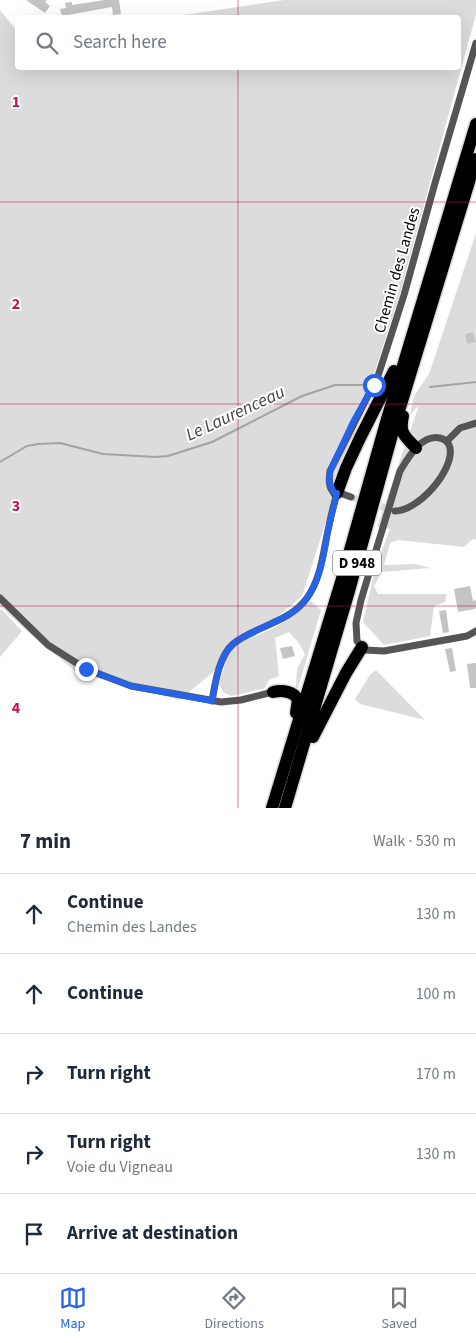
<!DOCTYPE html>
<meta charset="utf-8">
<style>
:root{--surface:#fff;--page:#f2f2f3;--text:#1f2937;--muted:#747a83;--line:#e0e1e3;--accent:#2563eb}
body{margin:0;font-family:"Source Sans 3",sans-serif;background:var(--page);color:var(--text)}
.stop{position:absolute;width:15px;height:15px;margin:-11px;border:4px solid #2563eb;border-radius:50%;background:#fff}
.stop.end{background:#2563eb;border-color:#fff;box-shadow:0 1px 5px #0008}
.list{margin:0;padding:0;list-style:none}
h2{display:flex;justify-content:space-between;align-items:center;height:65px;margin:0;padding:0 20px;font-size:21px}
h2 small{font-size:16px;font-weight:400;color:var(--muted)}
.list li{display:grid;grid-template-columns:32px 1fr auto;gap:15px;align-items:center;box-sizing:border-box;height:80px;padding:0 20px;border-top:1px solid var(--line)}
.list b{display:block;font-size:19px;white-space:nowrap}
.list p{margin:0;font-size:16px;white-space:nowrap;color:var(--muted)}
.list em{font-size:16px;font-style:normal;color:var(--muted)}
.icon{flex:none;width:28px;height:28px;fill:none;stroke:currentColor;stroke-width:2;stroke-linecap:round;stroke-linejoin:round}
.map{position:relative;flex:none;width:476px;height:808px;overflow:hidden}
.search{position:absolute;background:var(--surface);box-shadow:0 5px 20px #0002;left:15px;right:15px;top:15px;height:55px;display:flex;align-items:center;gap:12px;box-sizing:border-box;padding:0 18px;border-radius:5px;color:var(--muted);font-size:19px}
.sheet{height:465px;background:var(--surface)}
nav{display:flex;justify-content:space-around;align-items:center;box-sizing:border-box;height:70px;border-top:1px solid var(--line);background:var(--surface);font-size:14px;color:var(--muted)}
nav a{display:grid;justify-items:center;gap:2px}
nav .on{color:var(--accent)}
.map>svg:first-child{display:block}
</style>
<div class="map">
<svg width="476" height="808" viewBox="0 0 476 808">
<rect width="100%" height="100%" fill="#fff"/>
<g fill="#dcdcdc">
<path d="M284,0H476V14L399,297L302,596L254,637L278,626L311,601L321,610L298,688H296L297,669L305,654L298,642L289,632L275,638L279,676L269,680L265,688L232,696L224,693L219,684L226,661L180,700L76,672L27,631L0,606V10L17,31L18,68H458V18L171,17Z"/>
<path d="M476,233V540L473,539L464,547L398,540L390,543L384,565L415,564L430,568L382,572L374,586L378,594H447L445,602L434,606L430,636L384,645L363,622L376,566L390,529L377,527L419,405L410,415L414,396L429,374Z"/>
<path d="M1,609L22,631L0,657V610Z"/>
<path d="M376,670L425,720L360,704L355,699L370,675Z"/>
</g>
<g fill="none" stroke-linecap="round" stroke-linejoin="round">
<g stroke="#a3a3a3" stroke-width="2">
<path d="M430,387L476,382"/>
<path d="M0,462L27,446L38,444L60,443L103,454L155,457L168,456L212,442L302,396L335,385H364"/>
</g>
</g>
<g fill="#c4c4c4">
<path d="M26,0H47L45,2L50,6L45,13Z"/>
<path d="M104,0H119L121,14L113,15L112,7L62,16L60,9L66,8L65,3L72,2V5Z"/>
<path d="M473,332L476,342L467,344L465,334Z"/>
<path d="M470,586L473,601L476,600V607L475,609L458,612L454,589Z"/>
<path d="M446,610L449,632L443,633L439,611Z"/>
<path d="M292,646L295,656L283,659L280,648Z"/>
<path d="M452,648L456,671L450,672L445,649Z"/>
<path d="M476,663V688H470L467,664Z"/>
</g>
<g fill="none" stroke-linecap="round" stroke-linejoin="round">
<path stroke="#d9d9d9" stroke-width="7" stroke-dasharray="7 3.5" stroke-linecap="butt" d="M351,497L393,510"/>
<defs>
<g id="highway">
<path d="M403,416C399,434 405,436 416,448"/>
<path d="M337,493L346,468L360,438L394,371"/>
<path d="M273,692C282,690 294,691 298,700L296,713"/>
<path d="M313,737L346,673L362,647"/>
<path d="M272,808L341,582L387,419L476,124"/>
<path d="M285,808L349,591L395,424L476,159"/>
</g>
</defs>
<use href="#highway" stroke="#dbdbdb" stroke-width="15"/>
<g stroke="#555" stroke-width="7">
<path d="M447,441L460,428L476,423"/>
<path d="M351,497L340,493H334C328,487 329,478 330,471L378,376L404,295L435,183L476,43"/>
<path d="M395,511C418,511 454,471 450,448C449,443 445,439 440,438C421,434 408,458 400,471L361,600L356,623L357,641L365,650L384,651L467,636L476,631"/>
<path d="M0,598L48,645L86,669L131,686L221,702L241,700L273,692"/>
<path d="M212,701C215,684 219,656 233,644C255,626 289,623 307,598C322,577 323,551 329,526C331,515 334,504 337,493"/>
</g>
<use href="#highway" stroke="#000" stroke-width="12"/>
</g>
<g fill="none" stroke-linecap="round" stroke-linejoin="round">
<path stroke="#2563eb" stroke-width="6" d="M86,669L131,686L212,701C215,684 219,656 233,644C255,626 289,623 307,598C321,578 324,554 328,530C331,518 334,505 337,493H334L329,481L330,471L353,422L374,385"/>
</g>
<path fill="none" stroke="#c2185b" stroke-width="1" stroke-opacity="0.55" d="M238,0V18M238,68V808M0,202H476M0,404H476M0,606H476"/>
<g text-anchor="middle" stroke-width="4" stroke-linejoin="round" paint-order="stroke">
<rect fill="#fff" stroke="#4c4c4c" stroke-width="1" x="333" y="550.5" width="48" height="25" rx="4"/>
<g font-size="15" font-weight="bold" fill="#000">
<text x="357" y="568">D 948</text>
</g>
<g font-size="16" fill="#000" stroke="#fff">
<text transform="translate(396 270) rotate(-74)" y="6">Chemin des Landes</text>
</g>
<g font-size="18" font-style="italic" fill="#444" stroke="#fff">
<text transform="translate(235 413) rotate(-25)" y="6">Le Laurenceau</text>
</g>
</g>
<g font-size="16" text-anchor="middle" font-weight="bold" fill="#c2185b" stroke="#fff" stroke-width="4" stroke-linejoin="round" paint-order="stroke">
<text x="16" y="107">1</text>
<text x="16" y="309">2</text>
<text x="16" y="511">3</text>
<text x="16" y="713">4</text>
</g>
</svg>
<div class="stop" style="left:374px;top:385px"></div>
<div class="stop end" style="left:86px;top:669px"></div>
<div class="search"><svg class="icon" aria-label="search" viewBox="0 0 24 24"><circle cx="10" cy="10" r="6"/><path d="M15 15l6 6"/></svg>Search here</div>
</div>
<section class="sheet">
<h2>7 min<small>Walk · 530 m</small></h2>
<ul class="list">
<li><svg class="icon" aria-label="ahead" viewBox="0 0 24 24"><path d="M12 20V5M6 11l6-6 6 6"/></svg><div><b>Continue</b><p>Chemin des Landes</p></div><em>130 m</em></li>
<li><svg class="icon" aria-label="ahead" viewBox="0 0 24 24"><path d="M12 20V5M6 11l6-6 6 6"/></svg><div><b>Continue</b></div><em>100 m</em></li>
<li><svg class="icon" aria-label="right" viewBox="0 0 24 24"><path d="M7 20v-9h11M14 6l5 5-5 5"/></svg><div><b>Turn right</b></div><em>170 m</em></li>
<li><svg class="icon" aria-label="right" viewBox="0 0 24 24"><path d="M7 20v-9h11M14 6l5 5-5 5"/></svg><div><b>Turn right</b><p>Voie du Vigneau</p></div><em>130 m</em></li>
<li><svg class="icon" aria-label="arrive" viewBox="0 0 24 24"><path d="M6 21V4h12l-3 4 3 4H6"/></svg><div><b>Arrive at destination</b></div></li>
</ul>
</section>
<nav>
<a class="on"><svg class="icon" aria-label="map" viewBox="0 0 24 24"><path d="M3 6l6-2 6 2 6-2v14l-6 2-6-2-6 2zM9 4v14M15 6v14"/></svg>Map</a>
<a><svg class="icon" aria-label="directions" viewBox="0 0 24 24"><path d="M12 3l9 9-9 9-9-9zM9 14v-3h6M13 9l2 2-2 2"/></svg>Directions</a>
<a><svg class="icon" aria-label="saved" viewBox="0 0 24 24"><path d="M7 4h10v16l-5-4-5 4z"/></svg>Saved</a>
</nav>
